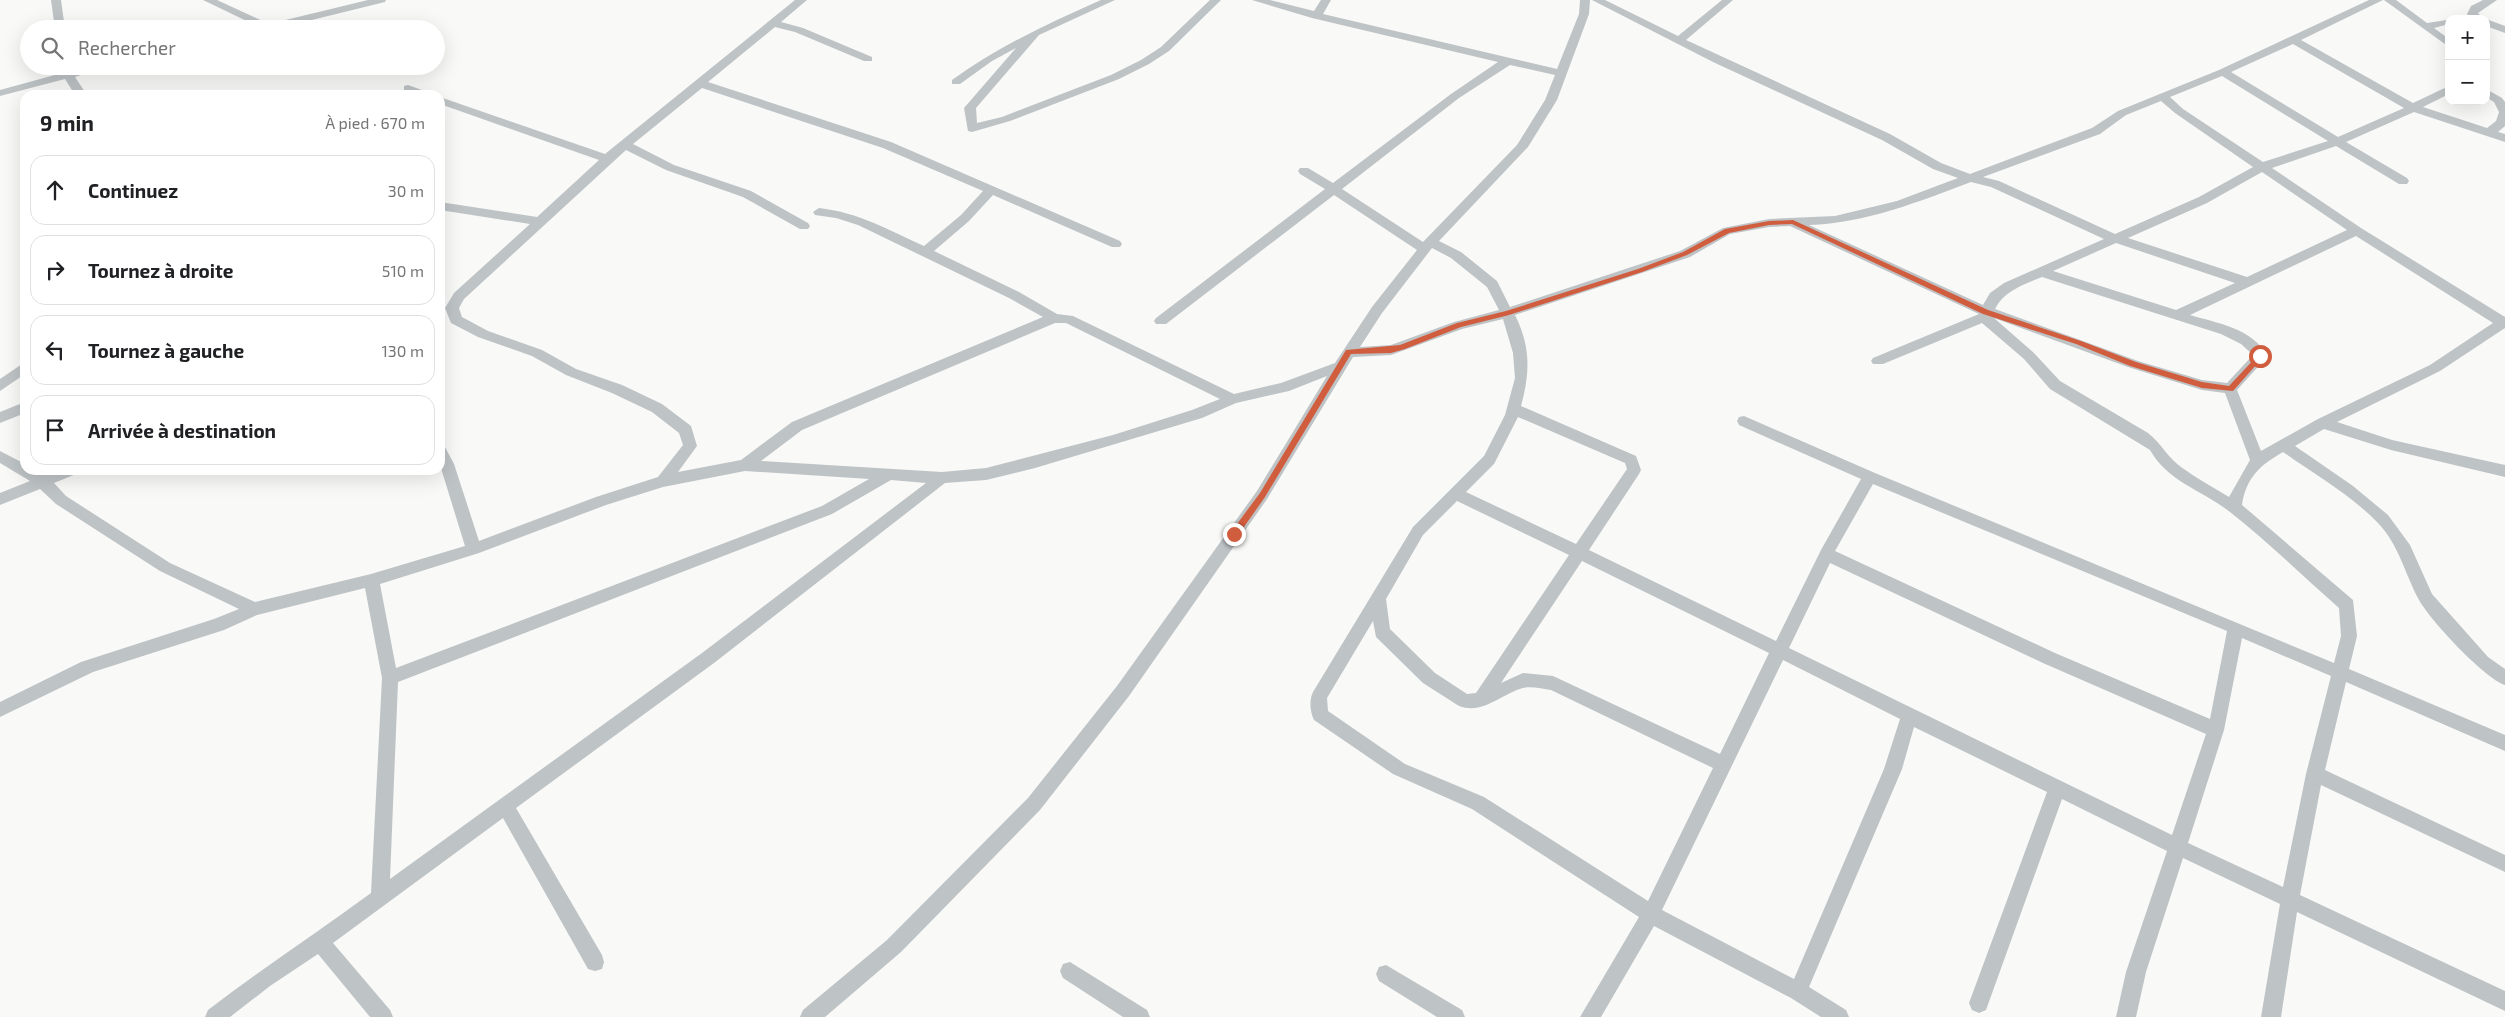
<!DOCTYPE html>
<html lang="fr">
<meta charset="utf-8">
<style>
:root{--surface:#fff;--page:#f6f6f6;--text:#202124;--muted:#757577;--line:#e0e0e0}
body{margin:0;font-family:"Exo 2",sans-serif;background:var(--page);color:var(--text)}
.controls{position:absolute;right:15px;top:15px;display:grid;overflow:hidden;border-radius:10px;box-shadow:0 5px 20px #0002}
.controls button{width:45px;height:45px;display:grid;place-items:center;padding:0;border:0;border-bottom:1px solid var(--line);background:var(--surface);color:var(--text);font:25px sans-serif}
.stop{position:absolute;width:15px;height:15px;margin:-11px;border:4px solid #d15d3f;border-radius:50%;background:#fff}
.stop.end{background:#d15d3f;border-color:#fff;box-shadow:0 1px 5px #0008}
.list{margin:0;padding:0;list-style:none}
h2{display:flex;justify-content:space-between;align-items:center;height:65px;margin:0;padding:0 20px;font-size:21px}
h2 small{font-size:16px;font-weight:400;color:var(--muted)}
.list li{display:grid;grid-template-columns:32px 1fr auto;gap:15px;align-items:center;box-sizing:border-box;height:70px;margin:0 10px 10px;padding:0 10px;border:1px solid var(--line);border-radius:15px}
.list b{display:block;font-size:19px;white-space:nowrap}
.list em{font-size:16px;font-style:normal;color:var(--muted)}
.icon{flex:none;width:28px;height:28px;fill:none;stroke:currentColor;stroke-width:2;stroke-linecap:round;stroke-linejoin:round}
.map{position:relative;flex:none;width:2505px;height:1017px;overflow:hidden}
.search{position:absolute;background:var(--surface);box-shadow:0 5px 20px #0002;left:20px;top:20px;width:425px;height:55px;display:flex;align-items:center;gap:12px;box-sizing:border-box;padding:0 18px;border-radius:28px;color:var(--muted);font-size:19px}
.panel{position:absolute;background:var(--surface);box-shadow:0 5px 20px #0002;left:20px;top:90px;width:425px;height:385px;border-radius:15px}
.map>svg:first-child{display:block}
</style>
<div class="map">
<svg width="2505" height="1017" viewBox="0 0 2505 1017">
<rect width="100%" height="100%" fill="#f9f9f7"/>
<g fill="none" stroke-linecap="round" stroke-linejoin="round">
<g fill="#bec3c6" fill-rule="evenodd">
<path d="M51,0H61L65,29H55Z"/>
<path d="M203,0H217L269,24L368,0H386L385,2L275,29H255L257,26Z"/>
<path d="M795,0H807L781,22L803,28L872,57V61H864L795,32L775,27L708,82L891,142L1120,241L1122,244L1120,247H1112L993,195L969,221L934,251L1019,292L1057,314L1073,316L1234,394L1281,383L1335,363L1372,307L1417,250L1334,195L1166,324H1156L1154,321L1156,318L1325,189L1300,174L1298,171L1300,168H1308L1333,183L1451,94L1498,62L1312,18L1252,0H1270L1314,11L1321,0H1331L1323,14L1557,69L1579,14L1580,0H1590L1589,14L1557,100L1528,147L1439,241L1461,252L1497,281L1510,307L1680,251L1723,228L1769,219L1835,216L1897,201L1958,178L1933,169L1882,140L1713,62L1592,0H1605L1678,36L1722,0H1733L1686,40L1890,134L1941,163L1970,174L2092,128L2118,111L2219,70L2369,0H2383L2301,40L2413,103L2449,86V94L2423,107L2487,128L2496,121L2499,112L2494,102L2486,97V89L2502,98L2505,102V126L2498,132L2505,134V142L2414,112L2346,142L2407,178L2409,181L2407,184H2399L2336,146L2272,168L2361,228L2505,317V328L2440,371L2337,422L2392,440L2505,465V477L2391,450L2324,429L2295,446L2353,486L2388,515L2410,545L2432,594L2488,657L2505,669V685C2484,678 2430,620 2419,600C2405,574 2399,545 2378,523C2351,495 2314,474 2283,452C2260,465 2246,478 2242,505L2353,600L2357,636L2349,669L2505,735V751L2346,682L2325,770L2505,855V872L2321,785L2300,895L2505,991V1011L2297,912L2281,1017H2261L2280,904L2183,858L2146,972L2136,1017H2116L2126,972L2167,851L2062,799L1986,1010L1979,1013L1972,1010L1969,1003L2047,792L1914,727L1902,769L1809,987L1846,1010L1849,1017H1821L1791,998L1654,926L1601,1017H1580L1639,917L1472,809L1393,774L1314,720C1310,712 1309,700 1313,692L1413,527L1484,456L1505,415L1515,378L1513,353L1503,319L1462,329L1391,355L1353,357L1267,499L1129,696L1040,810L901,952L825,1017H800L803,1010L887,940L1028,798L1117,686L1257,491L1327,376L1289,391L1236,403L1202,418L1035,468L986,480L945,483L714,663L516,808L602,955L604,962L602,969L595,971L588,969L503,818L333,943L390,1010L393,1017H370L318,954L270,986L230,1017H205L208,1010C261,969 317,933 371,893L382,678L365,588L257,615L224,630L93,672L0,717V702L81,662L214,619L239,609L160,571L56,504L40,489L0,505V493L30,481L0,463V451L25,464V470H35L44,475L56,470H78L76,474L54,483L66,496L170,563L255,602L371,574L465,546L440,465V446L445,447L454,464L479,541L596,497L658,477L683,445L679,433L652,412L612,393L566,375L532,356L478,337L451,323L445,308L454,293L530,224L440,210V202L537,217L599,160L440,104V97L605,154ZM2293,44L2404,108L2338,137L2231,72ZM1510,65L1555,75L1545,100L1517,145L1423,242L1342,189L1459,98ZM2222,76L2328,141L2263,162L2183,109L2170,97ZM702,88L883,148L983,191L961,215L924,246C889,230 857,212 819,208L813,212L815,215L836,218L858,225L1009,298L1043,317L792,422L741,460L678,472L697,446L691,426L662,404L622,385L576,369L542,350L488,331L462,317L459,308L464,299L626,150L666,170L743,197L800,229H808L810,226L808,223L751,191L674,165L633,144ZM2161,101L2175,113L2253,167L2199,197L2115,234L1999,181L1983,177L2100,134L2126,115ZM2262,172L2347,230L2247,277L2128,238L2207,203ZM1971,182L1991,187L2104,239L2004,283L1990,293L1983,305L1809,225C1866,223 1918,202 1971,182ZM1790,226L1979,314L1873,358L1871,361L1873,364H1883L1982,323L2024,359L2050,389L2150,450C2168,482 2202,490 2230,512C2268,542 2303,576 2339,608L2341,636L2334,663L1875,473L1744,416L1739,417L1737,421L1739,425L1861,479L1821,550L1776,641L1589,550L1639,474L1641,470L1636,456L1521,406C1530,373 1531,347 1515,315L1690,257L1730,234L1769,227ZM2356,236L2493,323L2430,365L2318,419L2261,451L2237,390L2265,359L2267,356C2253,328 2216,323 2190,315ZM2116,243L2235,283L2176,310L2053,271ZM1432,248L1451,258L1487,287L1499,310L1454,322L1391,345L1360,347L1382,313ZM2042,277L2221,334L2241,344L2253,355L2227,383L2202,380L2138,361L1995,309C2004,291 2023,285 2042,277ZM1994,318L2128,367L2202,390L2225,393L2250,460L2229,497C2213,487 2196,478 2181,467C2168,458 2161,443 2148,433L2060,381L2034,353ZM1055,323H1066L1220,399L1192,410L1113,435L986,468L942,472L761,461L802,430ZM1518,417L1625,463L1627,469L1576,544L1466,492L1494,464ZM745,471L869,479L822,506L396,668L380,584L479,553L606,505L663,487ZM891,480L926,483L702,653L390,879L398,682L832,514ZM1873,484L2227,631L2210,719L2055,653L1835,551ZM1457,501L1569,555L1476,693L1467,694L1435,673L1390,629L1386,599L1423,535ZM1582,561L1769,653L1720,754L1553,676L1523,673L1501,683ZM1830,563L2043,663L2206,734L2172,835L1789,648ZM1373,621L1376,637L1423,683L1459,706C1483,715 1501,694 1523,688C1531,686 1543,689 1551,690L1713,768L1648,901L1484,797L1405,764L1328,711L1327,698ZM2242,638L2331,676L2306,774L2283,887L2188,843L2224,730ZM1783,660L1900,719L1884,769L1794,979L1662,910Z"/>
<path d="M1101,0H1115L1039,35L976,108L977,123L1002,117L1111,75L1141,60L1161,47L1210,0H1221L1169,51L1149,64L1119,79L1010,121L972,132L968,131L964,108L1016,48L992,61L960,84H952V80C999,46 1049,23 1101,0Z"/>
<path d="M2384,0H2396L2427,23L2453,19H2449V24L2434,28L2449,39V47Z"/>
<path d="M2483,0H2497L2478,13L2484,19C2477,19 2471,20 2467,14L2471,6Z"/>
<path d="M2486,19L2505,26V33L2486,26Z"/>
<path d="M60,66H72L73,70L87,66H106L75,77L87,95H75L65,79L0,96V90L62,73Z"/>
<path d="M408,85L430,93L432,95H416L404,90V86Z"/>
<path d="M25,362V374L0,391V379Z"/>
<path d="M25,402V413L0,423V412Z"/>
<path d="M1070,962L1147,1010L1150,1017H1123L1063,978L1060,971L1063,964Z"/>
<path d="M1386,965L1462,1010L1465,1017H1437L1379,981L1376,974L1379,967Z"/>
</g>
</g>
<path fill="#d15d3f" d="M1793,220L1988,310L2081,341L2136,362L2202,382L2229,386L2258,355L2264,356L2233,391L2202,388L2130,366L2076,344L1983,314L1792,224L1769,225L1729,233L1687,255L1642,272L1509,315L1461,327L1405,349L1391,353L1351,354L1265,497L1237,537H1231V532L1260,493L1346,350L1400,345L1457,323L1506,311L1638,269L1683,252L1725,229L1769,221Z"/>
</svg>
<div class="controls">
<button>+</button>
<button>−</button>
</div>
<div class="stop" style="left:2260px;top:356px"></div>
<div class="stop end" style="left:1234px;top:534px"></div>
<div class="search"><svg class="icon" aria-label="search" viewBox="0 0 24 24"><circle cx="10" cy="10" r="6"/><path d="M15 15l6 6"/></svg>Rechercher</div>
<section class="panel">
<h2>9 min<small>À pied · 670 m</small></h2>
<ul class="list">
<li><svg class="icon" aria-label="ahead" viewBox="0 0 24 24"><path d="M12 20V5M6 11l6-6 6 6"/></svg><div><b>Continuez</b></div><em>30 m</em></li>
<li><svg class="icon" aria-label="right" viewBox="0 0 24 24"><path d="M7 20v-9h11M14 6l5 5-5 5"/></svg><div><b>Tournez à droite</b></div><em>510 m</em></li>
<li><svg class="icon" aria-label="left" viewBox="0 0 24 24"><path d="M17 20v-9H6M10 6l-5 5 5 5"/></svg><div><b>Tournez à gauche</b></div><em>130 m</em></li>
<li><svg class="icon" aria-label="arrive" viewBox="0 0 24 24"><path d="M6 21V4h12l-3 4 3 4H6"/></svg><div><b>Arrivée à destination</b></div></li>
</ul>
</section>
</div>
